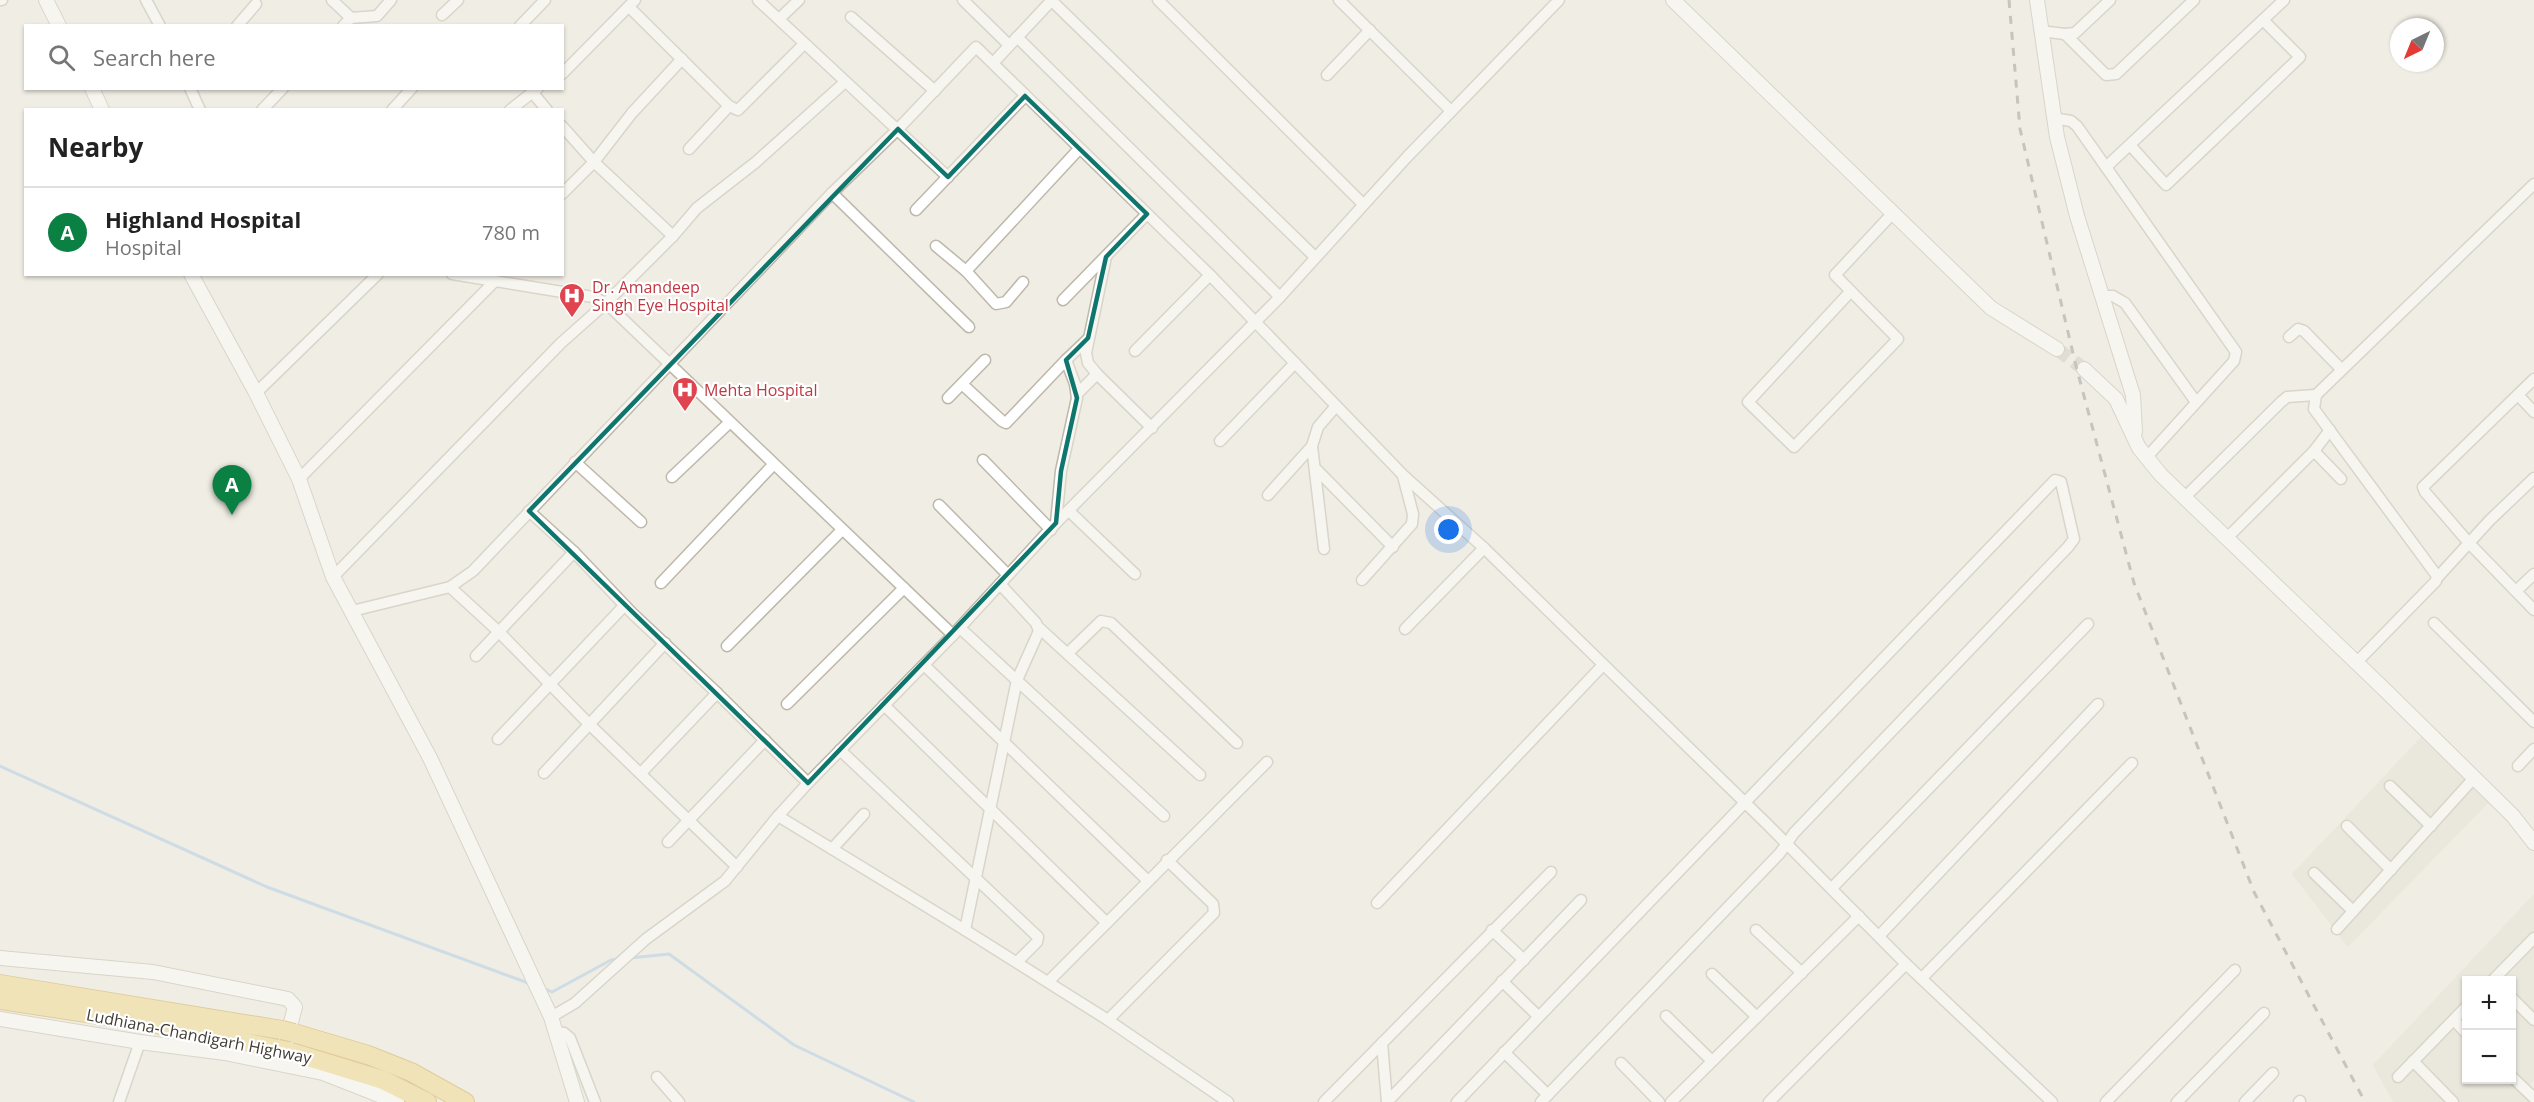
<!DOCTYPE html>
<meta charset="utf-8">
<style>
:root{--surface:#fff;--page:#f2f2f2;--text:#222;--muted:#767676;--line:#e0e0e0;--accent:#0b8043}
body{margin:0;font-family:"Open Sans",sans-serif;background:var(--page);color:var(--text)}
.controls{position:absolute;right:18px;bottom:18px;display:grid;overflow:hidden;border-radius:0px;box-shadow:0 2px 4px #0004}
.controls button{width:54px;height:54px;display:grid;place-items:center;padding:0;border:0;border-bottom:2px solid var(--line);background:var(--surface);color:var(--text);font:30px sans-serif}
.compass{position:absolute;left:2390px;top:18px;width:54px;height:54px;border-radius:50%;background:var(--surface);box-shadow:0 2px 4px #0004;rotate:223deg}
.you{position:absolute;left:1449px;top:530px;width:21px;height:21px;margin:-15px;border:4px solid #fff;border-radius:50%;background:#1a73e8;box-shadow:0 0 0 9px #1a73e833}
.badge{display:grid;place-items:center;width:39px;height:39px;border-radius:50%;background:var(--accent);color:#fff;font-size:20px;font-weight:700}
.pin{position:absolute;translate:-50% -50px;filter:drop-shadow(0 2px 3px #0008)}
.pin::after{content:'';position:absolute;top:32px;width:21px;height:18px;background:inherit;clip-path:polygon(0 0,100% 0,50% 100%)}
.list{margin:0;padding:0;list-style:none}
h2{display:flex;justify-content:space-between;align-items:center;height:78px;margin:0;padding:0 24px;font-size:26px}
h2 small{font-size:20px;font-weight:400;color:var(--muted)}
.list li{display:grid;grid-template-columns:39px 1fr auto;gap:18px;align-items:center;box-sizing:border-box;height:90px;padding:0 24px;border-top:2px solid var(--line)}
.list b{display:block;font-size:22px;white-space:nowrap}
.list p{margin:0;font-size:20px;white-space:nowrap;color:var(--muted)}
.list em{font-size:20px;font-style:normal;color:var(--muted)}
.icon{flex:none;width:33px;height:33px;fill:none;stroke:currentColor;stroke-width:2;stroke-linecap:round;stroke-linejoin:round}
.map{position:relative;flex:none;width:2534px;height:1102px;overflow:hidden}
.search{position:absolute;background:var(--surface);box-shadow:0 2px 4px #0004;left:24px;top:24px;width:540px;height:66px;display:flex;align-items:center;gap:15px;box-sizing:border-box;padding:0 21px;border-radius:0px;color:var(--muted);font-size:22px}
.panel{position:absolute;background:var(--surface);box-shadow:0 2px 4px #0004;left:24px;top:108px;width:540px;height:168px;border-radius:0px}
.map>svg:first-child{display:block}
</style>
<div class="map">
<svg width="2534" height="1102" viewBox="0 0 2534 1102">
<rect width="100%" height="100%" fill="#f0ede4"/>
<g fill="#e3dfd2" fill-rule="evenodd">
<path d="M2423,735L2489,802L2348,947L2292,874Z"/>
<path d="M2534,894V1080L2528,1087L2534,1102H2393L2373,1065ZM2466,980H2512V1080H2466Z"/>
</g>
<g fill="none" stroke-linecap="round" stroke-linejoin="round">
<g stroke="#a5c7e7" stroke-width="3">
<path d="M0,766L267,887L531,984"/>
<path d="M630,958L669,954L794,1045L914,1102"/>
<path d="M543,988L552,992L611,960L617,959"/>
</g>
<path stroke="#cdcac1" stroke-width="14" stroke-dasharray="14 7" stroke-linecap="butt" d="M2057,349L2084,369"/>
<defs>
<g id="minor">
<path d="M0,0H2"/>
<path d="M146,0L160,26"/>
<path d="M332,0L351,18L343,26"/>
<path d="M758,0L948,177"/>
<path d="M963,0L1009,45"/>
<path d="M1158,0L1363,204"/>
<path d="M1339,0L1451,111"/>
<path d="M1052,1L1315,257"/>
<path d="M629,7L729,106L738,110L804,44"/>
<path d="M442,15L458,0"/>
<path d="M851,17L935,91"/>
<path d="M351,18L377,16L391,0"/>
<path d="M779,19L799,0"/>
<path d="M237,26L256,4"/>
<path d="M520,26L545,0"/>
<path d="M2040,31L2065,34L2075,33L2110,0"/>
<path d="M2065,34L2106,75L2116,74L2194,0"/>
<path d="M1017,37L1280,297"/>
<path d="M994,62L1052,0"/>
<path d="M562,74L635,0"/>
<path d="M1327,75L1370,30"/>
<path d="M190,88L200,110"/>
<path d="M532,92L547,110"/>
<path d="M262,110L283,88"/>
<path d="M392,110L412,88"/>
<path d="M510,110L538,88"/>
<path d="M2053,118L2071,121L2077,126L2236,352L2234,361L2146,458"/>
<path d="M562,126L594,162L673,236"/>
<path d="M2130,145L2166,185L2300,57L2263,20"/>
<path d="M689,149L729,106"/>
<path d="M2106,167L2284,0"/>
<path d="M832,193L969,327"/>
<path d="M562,194L594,162L632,113L682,59"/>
<path d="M916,210L1025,96"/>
<path d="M936,246L966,271L996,304L1006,302L1023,282"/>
<path d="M966,271L1079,149"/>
<path d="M452,274L593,297L606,303L953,635"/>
<path d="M1851,291L1748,402L1794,447L1898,339L1835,275L1892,214"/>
<path d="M2102,296H2113L2125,303L2196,402"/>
<path d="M1063,300L1147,214"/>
<path d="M2289,337L2298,329L2304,331L2341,369"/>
<path d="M1135,351L1210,275"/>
<path d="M1066,360L1088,339"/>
<path d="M1097,374L1088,363L1086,353L1106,257"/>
<path d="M2534,379L2423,487L2425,492L2469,543L2534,610"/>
<path d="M962,384L1002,421L1006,423L1066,360L1075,384L1077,398L1061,471L1056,523"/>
<path d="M256,393L378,274"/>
<path d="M1077,394L1097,374L1152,428"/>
<path d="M2518,395L2534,412"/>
<path d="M948,398L985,360"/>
<path d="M1220,441L1295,363"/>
<path d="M2314,451L2341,479"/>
<path d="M983,460L1051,530"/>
<path d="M575,462L641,522"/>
<path d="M1315,468L1393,547"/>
<path d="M672,477L729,423"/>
<path d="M299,479L495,281"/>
<path d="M1268,495L1312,446"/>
<path d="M2184,498L2281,402L2287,397L2316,395"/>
<path d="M939,505L1008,575"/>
<path d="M529,511L574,552L632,613L717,693L808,783"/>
<path d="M1069,511L1135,574"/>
<path d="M2226,539L2314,451L2330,430"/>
<path d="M1324,549L1312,446L1318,427L1336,406"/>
<path d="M333,577L561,343L606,303L673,236L697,208L756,162L845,82"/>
<path d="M2437,578L2490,520L2534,478"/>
<path d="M1362,580L1412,524L1413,514L1403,476"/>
<path d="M661,583L773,465"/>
<path d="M450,587L498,631L589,724L737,867"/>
<path d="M2516,591L2534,574"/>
<path d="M352,611L450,587L473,571L832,193L898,129L976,47L1210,275L1403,475L1484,548L1768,825L1906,964L2052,1102"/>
<path d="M2434,623L2534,722"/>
<path d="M1038,627L1200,775"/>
<path d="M960,628L1164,816"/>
<path d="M1405,629L1484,548"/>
<path d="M727,646L842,530"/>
<path d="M1068,653L1101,621L1111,623L1237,743"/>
<path d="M476,656L574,552"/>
<path d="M2356,663L2436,581L2437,576L2314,409L2316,395L2534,184"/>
<path d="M924,665L1147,880"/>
<path d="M787,704L904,588"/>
<path d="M884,705L1107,923"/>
<path d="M498,739L624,606"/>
<path d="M840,750L1038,937L1037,942L1017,962"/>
<path d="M2518,766L2534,749"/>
<path d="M544,773L665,643"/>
<path d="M641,773L717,693"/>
<path d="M2390,786L2431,826"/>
<path d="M778,816L965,930L1017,680L1039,631L1036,623L1000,584"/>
<path d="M2347,826L2391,870"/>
<path d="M668,842L765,740"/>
<path d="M832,849L864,814"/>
<path d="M2314,873L2353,911"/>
<path d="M1832,888L2088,624"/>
<path d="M1377,903L1603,665"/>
<path d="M2337,929L2474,778"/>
<path d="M965,930L1108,1020L1228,1102"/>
<path d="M1492,930L1524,960"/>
<path d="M1756,930L1802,973"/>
<path d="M1879,936L2098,704"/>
<path d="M1712,974L1757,1017"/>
<path d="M1922,978L2132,763"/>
<path d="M2493,980L2534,938"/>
<path d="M1502,981L1538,1016"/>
<path d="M1048,982L1267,762"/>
<path d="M2512,998L2534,1020"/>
<path d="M1666,1016L1712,1061"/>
<path d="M551,1017L575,1003L646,939L725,881L778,816L808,783L953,635L1056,523L1280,297L1407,157L1559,0"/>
<path d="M1108,1020L1214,913L1213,904L1167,860"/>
<path d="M2454,1020L2466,1033"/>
<path d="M556,1032L564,1033L570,1038L595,1102"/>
<path d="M1382,1043L1387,1102"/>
<path d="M1504,1052L1548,1095"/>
<path d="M2413,1061L2453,1102"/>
<path d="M1621,1063L1659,1102"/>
<path d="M657,1077L679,1102"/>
<path d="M2398,1077L2466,1007"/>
<path d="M2512,1077L2534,1098"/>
<path d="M119,1102L140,1042"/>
<path d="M1324,1102L1551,872"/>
<path d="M1387,1102L1581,900"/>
<path d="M1457,1102L2055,480L2061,482L2074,539L2068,547L1794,833L1780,853L1541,1102"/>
<path d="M1671,1102L1859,916"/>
<path d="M1769,1102L1906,964"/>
<path d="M2106,1102L2235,970"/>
<path d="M2177,1102L2264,1013"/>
<path d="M2245,1102L2273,1073"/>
<path d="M2299,1102L2300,1101"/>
</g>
<g id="tertiary">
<path d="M46,0L59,26"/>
<path d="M1673,0L1991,308L2057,349"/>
<path d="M2037,0L2057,137L2077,216L2133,395L2135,432"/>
<path d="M92,88L102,110"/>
<path d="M191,274L256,393L299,479L333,577L430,758L551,1017L577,1102"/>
<path d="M2084,369L2116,399L2139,448L2161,475L2385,690L2513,816L2534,843"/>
<path d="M0,958L153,972L288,999L295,1007L286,1041"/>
<path d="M0,1019L140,1042L225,1053L323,1073L397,1102"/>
</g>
<g id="trunk">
<path d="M0,984L282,1030"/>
<path d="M0,1000L146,1022L278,1049"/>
<path d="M294,1033L368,1055L411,1072L465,1102"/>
<path d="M288,1051L383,1080L427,1102"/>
</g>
</defs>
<use href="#minor" stroke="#bdb8aa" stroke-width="13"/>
<use href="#tertiary" stroke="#bdb8aa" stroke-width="16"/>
<use href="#trunk" stroke="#cca441" stroke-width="20"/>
<use href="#minor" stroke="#fff" stroke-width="10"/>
<use href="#tertiary" stroke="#fff" stroke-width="14"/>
<use href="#trunk" stroke="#f1d884" stroke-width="18"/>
<path stroke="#939393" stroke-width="3" stroke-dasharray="8 8" stroke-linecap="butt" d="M2009,0L2020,129L2076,366L2134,583L2254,892L2365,1102"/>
<defs>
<g id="trunk-bridge">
<path d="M282,1030L294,1033"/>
<path d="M278,1049L288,1051"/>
</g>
</defs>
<use href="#trunk-bridge" stroke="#cca441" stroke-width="20" stroke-linecap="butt"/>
<use href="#trunk-bridge" stroke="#f1d884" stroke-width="18"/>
</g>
<path d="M0 0H2534V1102H0ZM1025,96L1147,214L1106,257L1088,338L1066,360L1077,398L1061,471L1056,523L808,783L529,511L898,129L948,177Z" fill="#f0ede4" fill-opacity=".55" fill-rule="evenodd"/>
<path fill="none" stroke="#0f766e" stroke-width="4.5" stroke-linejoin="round" d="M1025,96L1147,214L1106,257L1088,338L1066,360L1077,398L1061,471L1056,523L808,783L529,511L898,129L948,177Z"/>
<defs>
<symbol id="hospital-pin" viewBox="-11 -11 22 30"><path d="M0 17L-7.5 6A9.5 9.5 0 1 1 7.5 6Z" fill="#e0444e" stroke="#fff"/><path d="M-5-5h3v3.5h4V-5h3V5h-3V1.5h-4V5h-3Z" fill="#fff"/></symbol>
</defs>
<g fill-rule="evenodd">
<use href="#hospital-pin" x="557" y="281" width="30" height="40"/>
<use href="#hospital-pin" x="670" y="375" width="30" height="40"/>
</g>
<g text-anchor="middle" stroke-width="4.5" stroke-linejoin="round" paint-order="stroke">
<g font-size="16" fill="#be3a42" stroke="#fff" text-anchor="start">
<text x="592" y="293">Dr. Amandeep<tspan x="592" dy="18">Singh Eye Hospital</tspan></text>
<text x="704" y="396">Mehta Hospital</text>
</g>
<g font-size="16" fill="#413d34" stroke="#fff">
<text transform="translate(199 1036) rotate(11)" y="6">Ludhiana-Chandigarh Highway</text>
</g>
</g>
</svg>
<div class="controls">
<button>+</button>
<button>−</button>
</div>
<svg class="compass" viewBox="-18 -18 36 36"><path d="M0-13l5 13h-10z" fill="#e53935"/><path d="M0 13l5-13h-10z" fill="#767676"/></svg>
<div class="you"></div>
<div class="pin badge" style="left:232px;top:515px">A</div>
<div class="search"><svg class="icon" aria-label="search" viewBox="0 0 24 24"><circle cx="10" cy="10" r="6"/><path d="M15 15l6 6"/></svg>Search here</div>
<section class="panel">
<h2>Nearby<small></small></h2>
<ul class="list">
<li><span class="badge">A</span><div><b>Highland Hospital</b><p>Hospital</p></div><em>780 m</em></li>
</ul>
</section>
</div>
